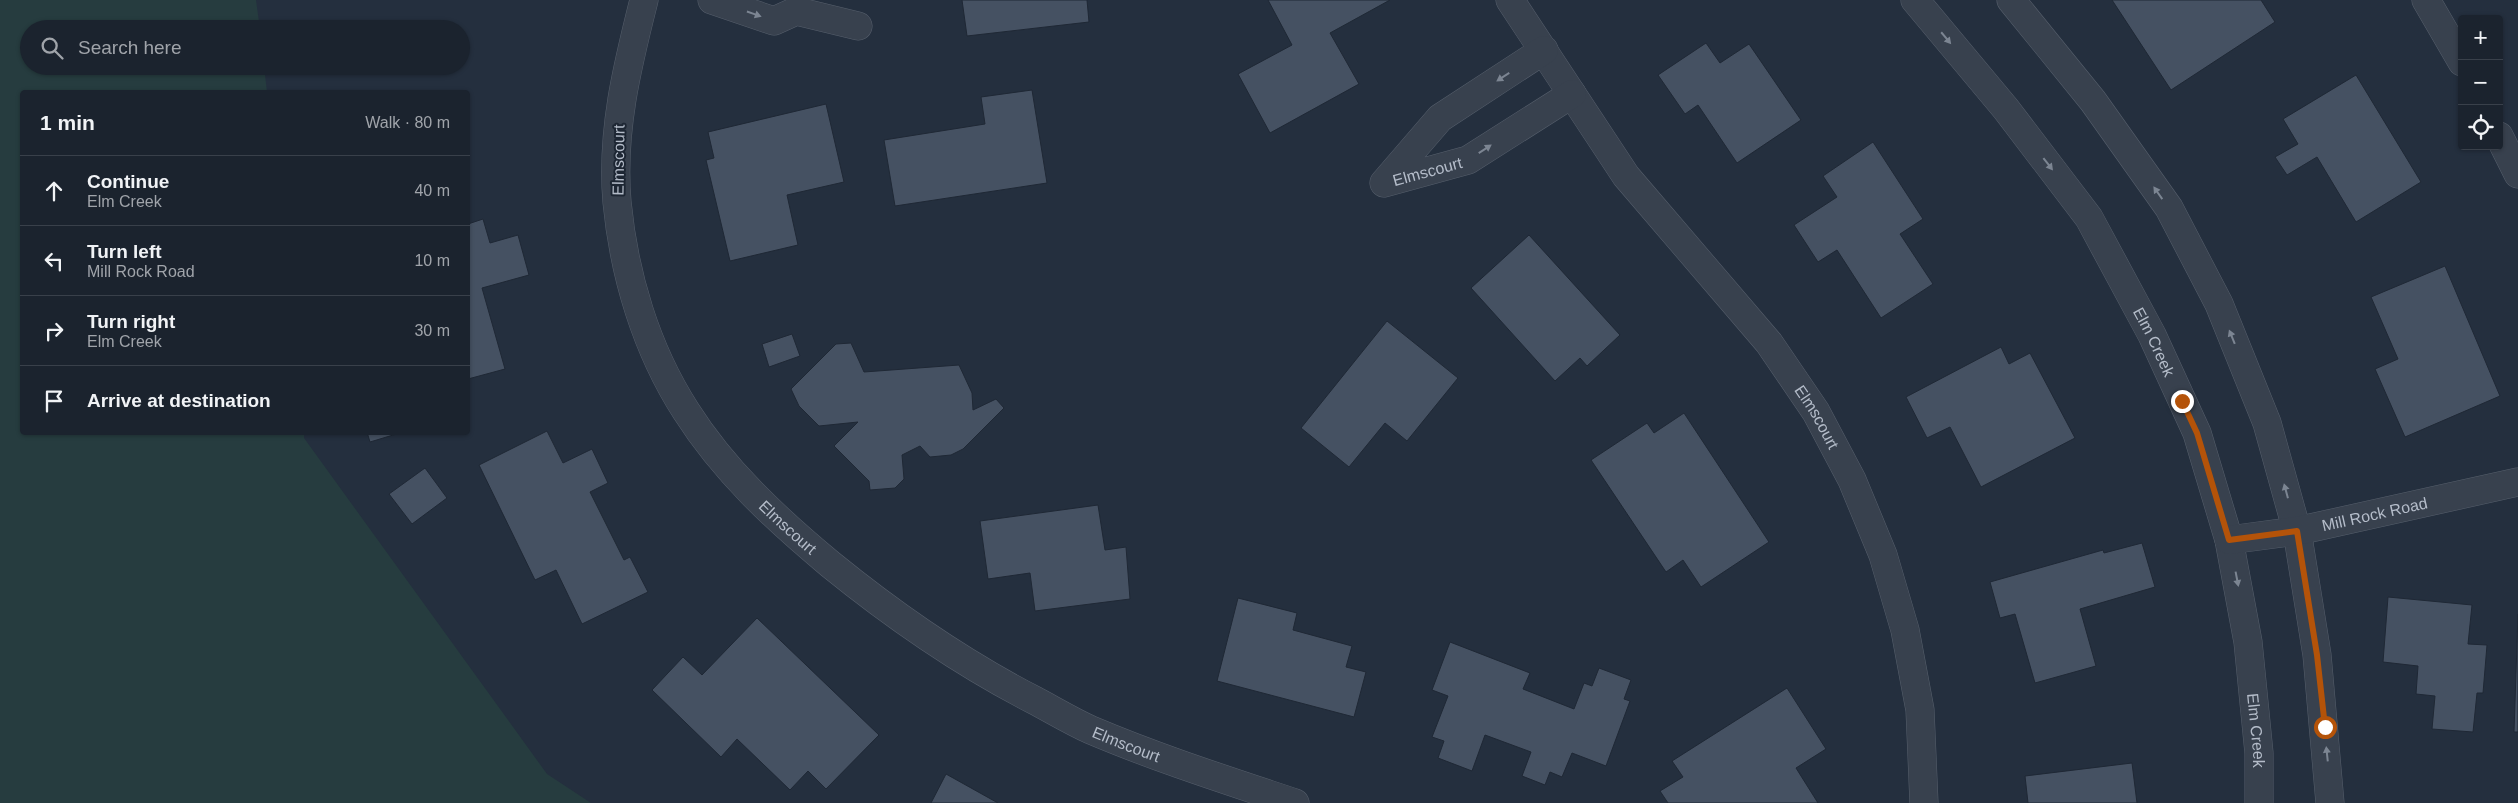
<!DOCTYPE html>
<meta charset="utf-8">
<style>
:root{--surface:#1b232e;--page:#282f3a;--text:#f1f3f6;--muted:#a0a4aa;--line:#39404a}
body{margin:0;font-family:Arial,sans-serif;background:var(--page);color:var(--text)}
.controls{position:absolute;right:15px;top:15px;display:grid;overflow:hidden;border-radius:5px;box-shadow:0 1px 4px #0004}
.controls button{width:45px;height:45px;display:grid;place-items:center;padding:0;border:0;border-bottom:1px solid var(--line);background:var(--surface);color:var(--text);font:25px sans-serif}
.stop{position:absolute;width:15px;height:15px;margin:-11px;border:4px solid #b45309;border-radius:50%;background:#fff}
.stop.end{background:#b45309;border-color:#fff;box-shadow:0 1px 5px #0008}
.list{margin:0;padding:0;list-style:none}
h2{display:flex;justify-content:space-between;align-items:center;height:65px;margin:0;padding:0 20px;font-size:21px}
h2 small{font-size:16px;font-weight:400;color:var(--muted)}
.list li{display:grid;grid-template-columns:32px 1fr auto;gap:15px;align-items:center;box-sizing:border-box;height:70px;padding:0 20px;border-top:1px solid var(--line)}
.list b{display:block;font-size:19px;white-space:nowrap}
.list p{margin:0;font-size:16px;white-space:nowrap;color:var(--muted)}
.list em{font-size:16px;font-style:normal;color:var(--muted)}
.icon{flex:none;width:28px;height:28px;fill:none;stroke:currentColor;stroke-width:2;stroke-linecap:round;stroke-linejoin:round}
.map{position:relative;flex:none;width:2518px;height:803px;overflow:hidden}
.search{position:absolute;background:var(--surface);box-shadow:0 1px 4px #0004;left:20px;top:20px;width:450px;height:55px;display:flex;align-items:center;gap:12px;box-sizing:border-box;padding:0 18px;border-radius:28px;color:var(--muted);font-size:19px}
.panel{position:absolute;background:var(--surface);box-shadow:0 1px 4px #0004;left:20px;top:90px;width:450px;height:345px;border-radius:5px}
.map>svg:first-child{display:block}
</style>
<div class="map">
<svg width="2518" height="803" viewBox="0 0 2518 803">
<rect width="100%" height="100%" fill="#242f3e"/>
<path fill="#263c3f" d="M0,0H256L260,29H29V66H264L267,92H22V432L304,433V438L547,774L591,803H0Z"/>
<g fill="#455162" stroke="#1f2835">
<path d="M962,0H1087L1089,22L967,36Z"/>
<path d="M1268,0H1390L1330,33L1359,84L1270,133L1238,74L1292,45Z"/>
<path d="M2112,0H2261L2275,22L2171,90Z"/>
<path d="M1706,43L1720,63L1749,44L1801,120L1737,163L1698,105L1685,114L1658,75Z"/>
<path d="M2356,75L2421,182L2356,222L2317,157L2287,175L2275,157L2298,144L2283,119Z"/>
<path d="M1032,90L1047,183L895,206L884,140L985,124L981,97Z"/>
<path d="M826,104L844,182L787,195L798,245L730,261L706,160L714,158L708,132Z"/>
<path d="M1873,142L1923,219L1900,234L1933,284L1881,318L1837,250L1818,262L1794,225L1837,197L1823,176Z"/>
<path d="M483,219L490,243L518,235L529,275L482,288L505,369L468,379V224Z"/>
<path d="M1529,235L1620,335L1587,366L1580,358L1555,381L1471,288Z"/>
<path d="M2445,266L2500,396L2405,437L2375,369L2398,359L2371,297Z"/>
<path d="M1387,321L1458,378L1407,441L1385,423L1349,467L1301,428Z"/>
<path d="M792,334L800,356L769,367L762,344Z"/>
<path d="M851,343L864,372L959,365L972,393L973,410L996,399L1004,408L963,449L951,455L930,457L920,446L902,455L904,479L895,488L870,490L869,481L834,446L858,422L819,426L799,406L791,389L836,344Z"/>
<path d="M2001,347L2009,364L2030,353L2075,438L1981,487L1950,427L1927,438L1906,397Z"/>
<path d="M1684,413L1769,542L1701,587L1683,560L1666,572L1591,460L1647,423L1654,433Z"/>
<path d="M547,431L563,463L592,449L608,483L590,492L624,560L630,557L648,592L582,624L556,570L535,580L479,465Z"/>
<path d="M367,432H403L370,442Z"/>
<path d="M425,468L447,498L412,524L389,494Z"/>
<path d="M1098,505L1105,550L1126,547L1130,599L1035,611L1030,573L988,579L980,521Z"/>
<path d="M2142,543L2155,587L2080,609L2096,666L2035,683L2015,614L2000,618L1990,582L2103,550L2104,553Z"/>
<path d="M2388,597L2472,605L2468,644L2487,645L2483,693H2477L2473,732L2432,729L2435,696L2416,694L2418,666L2383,662Z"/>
<path d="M1238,598L1297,613L1293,630L1352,646L1346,667L1366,672L1354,717L1217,681Z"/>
<path d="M2518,614V732H2514Z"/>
<path d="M757,618L879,735L826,789L808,771L790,790L737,739L721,757L652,690L683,657L702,675Z"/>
<path d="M1450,642L1530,673L1523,689L1574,709L1584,683L1592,686L1599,668L1631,680L1624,699L1630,701L1606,766L1572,753L1562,777L1550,772L1545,785L1522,776L1531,752L1485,735L1472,771L1438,758L1444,741L1432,737L1448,696L1432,690Z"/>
<path d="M1787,688L1826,749L1796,768L1818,803H1668L1660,791L1683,777L1672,761Z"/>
<path d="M2132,763L2137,803H2028L2025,776Z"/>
<path d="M946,774L998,803H931Z"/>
</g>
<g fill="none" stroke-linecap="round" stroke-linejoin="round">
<defs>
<g id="minor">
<path id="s1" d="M644,0C627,67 611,132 617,202C624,275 646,349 686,411C724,471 776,519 830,564C894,616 960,662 1034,700C1053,710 1071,721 1091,730C1157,758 1226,780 1295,803"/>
<path d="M712,0L774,21L796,11L858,26"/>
<path id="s2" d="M1510,0L1626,176L1769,343L1816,412L1852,480L1883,555L1905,630L1920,710L1924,803"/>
<path id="s3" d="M1915,0L2006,109L2089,218L2152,335L2197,433L2229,540L2248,642L2259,753V803"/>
<path d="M2011,0L2093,101L2169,208L2219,304L2267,423L2297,531L2317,655L2330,803"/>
<path d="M2426,0L2462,62"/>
<path id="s4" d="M1544,50L1440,118L1384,183L1468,160L1572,94"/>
<path d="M2499,136L2518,174"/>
<path id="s5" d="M2229,540L2297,531L2518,482"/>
</g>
</defs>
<use href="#minor" stroke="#565f6c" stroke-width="29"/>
<use href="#minor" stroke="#38414e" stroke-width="28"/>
</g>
<defs><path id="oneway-solid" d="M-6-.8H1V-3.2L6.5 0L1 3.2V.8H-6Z" transform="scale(1.25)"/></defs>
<g fill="#7c8592">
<use href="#oneway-solid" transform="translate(754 14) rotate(19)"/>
<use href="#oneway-solid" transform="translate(1946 38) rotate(50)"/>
<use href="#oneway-solid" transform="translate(1503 77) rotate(147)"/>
<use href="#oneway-solid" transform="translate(1485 149) rotate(-33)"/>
<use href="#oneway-solid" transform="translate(2048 164) rotate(52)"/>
<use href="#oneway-solid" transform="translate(2158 193) rotate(-125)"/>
<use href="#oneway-solid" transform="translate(2232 337) rotate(-112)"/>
<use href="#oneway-solid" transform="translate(2286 491) rotate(-105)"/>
<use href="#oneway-solid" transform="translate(2237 579) rotate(79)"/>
<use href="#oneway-solid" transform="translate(2327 754) rotate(-96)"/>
</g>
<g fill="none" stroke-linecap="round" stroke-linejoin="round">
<path stroke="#b45309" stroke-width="6" d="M2182,401L2197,433L2229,540L2297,531L2317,655L2325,727"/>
</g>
<g text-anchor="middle" stroke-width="4" stroke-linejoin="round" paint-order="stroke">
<g font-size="16" fill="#b4bcc9" stroke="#1d2633">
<text transform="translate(618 160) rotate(-89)" y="6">Elmscourt</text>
<text dy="6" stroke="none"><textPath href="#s4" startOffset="255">Elmscourt</textPath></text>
<text dy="6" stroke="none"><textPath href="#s3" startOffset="419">Elm Creek</textPath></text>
<text dy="6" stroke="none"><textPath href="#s2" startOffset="519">Elmscourt</textPath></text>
<text dy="6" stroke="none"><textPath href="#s5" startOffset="148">Mill Rock Road</textPath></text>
<text dy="6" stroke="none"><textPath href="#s1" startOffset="582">Elmscourt</textPath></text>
<text dy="6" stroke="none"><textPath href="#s3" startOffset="824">Elm Creek</textPath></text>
<text dy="6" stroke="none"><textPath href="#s1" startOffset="986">Elmscourt</textPath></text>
</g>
</g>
</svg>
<div class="controls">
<button>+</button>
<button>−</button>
<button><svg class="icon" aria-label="locate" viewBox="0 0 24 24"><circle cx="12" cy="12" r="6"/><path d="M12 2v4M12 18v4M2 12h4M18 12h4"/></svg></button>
</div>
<div class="stop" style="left:2325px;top:727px"></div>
<div class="stop end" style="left:2182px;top:401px"></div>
<div class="search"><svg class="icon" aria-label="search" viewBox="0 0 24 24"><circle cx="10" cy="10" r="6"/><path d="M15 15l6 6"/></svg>Search here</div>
<section class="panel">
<h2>1 min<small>Walk · 80 m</small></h2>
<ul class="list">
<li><svg class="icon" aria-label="ahead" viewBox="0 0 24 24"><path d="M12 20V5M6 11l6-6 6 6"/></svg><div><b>Continue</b><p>Elm Creek</p></div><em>40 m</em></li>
<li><svg class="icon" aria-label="left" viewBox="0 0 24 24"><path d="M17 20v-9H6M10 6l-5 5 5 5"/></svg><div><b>Turn left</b><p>Mill Rock Road</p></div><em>10 m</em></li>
<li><svg class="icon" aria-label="right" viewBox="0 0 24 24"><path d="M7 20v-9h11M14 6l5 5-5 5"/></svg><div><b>Turn right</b><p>Elm Creek</p></div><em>30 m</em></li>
<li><svg class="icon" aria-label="arrive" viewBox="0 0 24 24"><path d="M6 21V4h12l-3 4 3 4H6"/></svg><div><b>Arrive at destination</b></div></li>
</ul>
</section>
</div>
